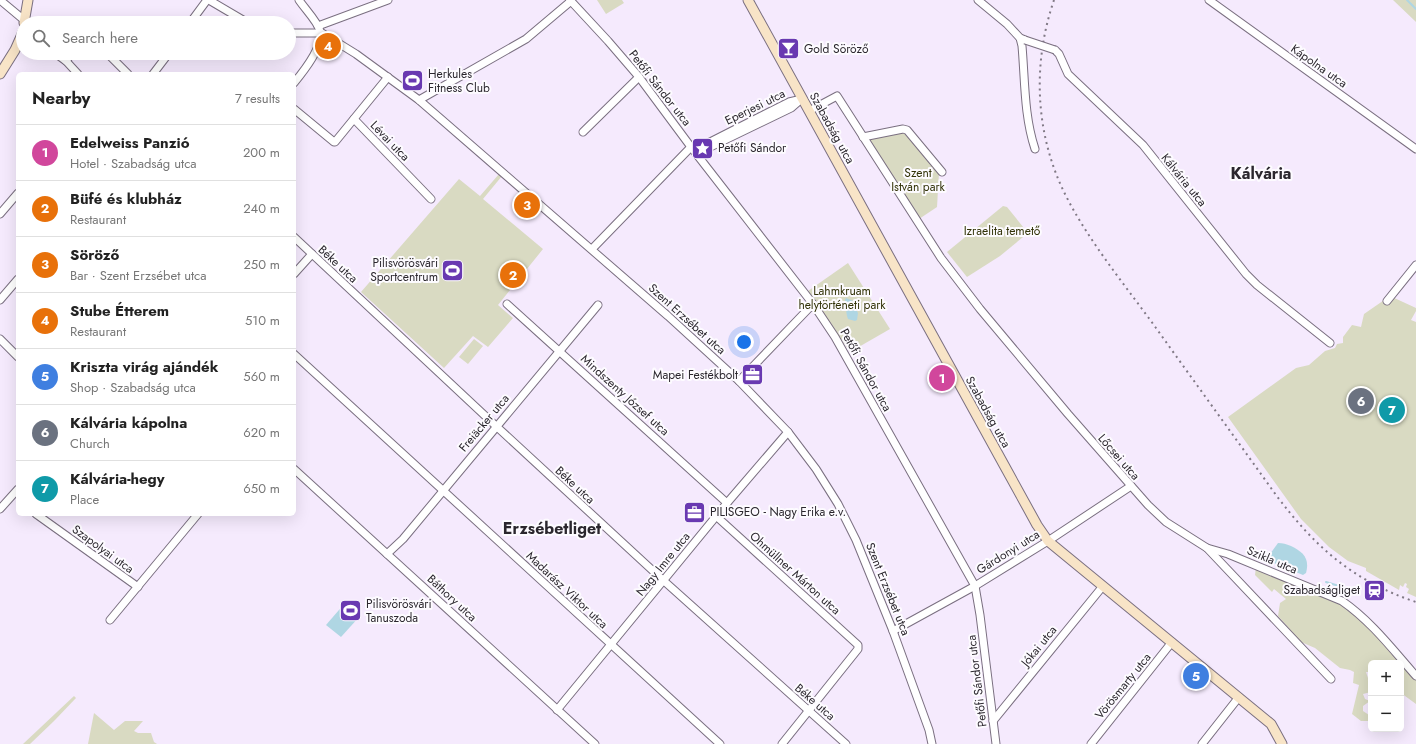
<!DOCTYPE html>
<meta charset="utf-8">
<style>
:root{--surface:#fff;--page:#f6f6f6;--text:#222;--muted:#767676;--line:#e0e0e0;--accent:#db2777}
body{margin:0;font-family:Jost,sans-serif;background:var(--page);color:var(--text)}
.controls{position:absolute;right:12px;bottom:12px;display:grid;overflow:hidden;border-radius:6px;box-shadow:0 4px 16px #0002}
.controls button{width:36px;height:36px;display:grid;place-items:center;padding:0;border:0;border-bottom:1px solid var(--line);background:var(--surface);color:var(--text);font:20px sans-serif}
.you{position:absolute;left:744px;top:342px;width:14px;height:14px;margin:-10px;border:3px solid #fff;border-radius:50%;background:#1a73e8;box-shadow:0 0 0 6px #1a73e833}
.badge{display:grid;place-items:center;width:26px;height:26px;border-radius:50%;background:var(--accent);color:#fff;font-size:13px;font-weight:700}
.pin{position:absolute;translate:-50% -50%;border:2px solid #fff;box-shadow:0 1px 4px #0006}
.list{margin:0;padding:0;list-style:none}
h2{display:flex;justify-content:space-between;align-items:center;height:52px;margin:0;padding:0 16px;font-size:17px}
h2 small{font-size:13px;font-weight:400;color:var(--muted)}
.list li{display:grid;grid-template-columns:26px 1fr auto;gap:12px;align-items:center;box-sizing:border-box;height:56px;padding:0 16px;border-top:1px solid var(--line)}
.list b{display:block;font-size:15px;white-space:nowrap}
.list p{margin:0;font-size:13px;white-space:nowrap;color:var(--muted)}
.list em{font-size:13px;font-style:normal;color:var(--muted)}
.icon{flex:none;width:22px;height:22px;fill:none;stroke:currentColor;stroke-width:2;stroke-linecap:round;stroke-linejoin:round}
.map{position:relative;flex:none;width:1416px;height:744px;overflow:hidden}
.search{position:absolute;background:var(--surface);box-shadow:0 4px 16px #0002;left:16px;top:16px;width:280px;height:44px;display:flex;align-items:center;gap:10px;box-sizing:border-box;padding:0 14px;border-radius:22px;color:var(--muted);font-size:15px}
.panel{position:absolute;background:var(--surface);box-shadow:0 4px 16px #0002;left:16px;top:72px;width:280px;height:444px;border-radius:6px}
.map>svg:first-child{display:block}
</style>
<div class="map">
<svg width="1416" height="744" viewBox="0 0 1416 744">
<rect width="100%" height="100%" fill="#f5eafd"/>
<g fill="#d9dac2">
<path d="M597,0H622L624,3L606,14Z"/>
<path d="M1393,0H1416V22L1415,21Z"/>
<path d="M902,133L907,134L939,173L937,207L919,219L867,140Z"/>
<path d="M499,174L502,176L483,199L543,249L498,305L513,318L488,347L473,336L444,368L361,292L459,179L480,196Z"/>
<path d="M1003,206L1007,207L1028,233L1000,256L967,277L947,252Z"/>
<path d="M848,263L890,329L850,352L808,291Z"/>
<path d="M1390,296L1416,308V311L1411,320L1416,322V597L1407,593L1409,589L1406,587L1407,584L1405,583L1403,587L1400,585L1399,590L1366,571V568L1348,561L1329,547L1301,519L1228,417L1296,368L1309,365L1325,351L1335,348L1337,344L1343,343V337L1352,325L1361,327L1364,314Z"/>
<path d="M474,339L483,346L468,364L459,357Z"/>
<path d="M1256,567L1339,602L1361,619L1416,678V704L1401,693V663H1371V672H1366L1368,678L1371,679V692L1363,694L1365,699L1370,701L1363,706V711L1369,715L1368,721H1361L1352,714L1359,685L1353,683L1354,672L1350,670L1340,668L1315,648L1301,642L1278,616L1280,603L1286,599L1274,589L1272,592L1255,575Z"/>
<path d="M74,696L76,698L54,721L30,744H23Z"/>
<path d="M94,713L114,730L125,721H143L134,731L138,733H151L154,742L157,744H88Z"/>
</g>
<g fill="#afd6e3">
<path d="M846,298L853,301V303L852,306L855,307L858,313L857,320L855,321L848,319C845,311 847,305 845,300Z"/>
<path d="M1278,543C1283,543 1286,544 1291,546C1303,552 1310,558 1306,573L1303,575L1269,561L1267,558Z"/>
<path d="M345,603L360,616L341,637L326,625Z"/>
</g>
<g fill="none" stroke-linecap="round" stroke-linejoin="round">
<g stroke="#afd6e3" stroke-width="2">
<path d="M1407,0L1416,9"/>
<path d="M1326,582L1352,590L1355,589"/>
</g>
<defs>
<g id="street">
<path d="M0,0L24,20"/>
<path d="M209,0L248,23"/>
<path d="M570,0L608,41L639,77L691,147L813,304L835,337L975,586L980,615L996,744"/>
<path d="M978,0L1007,24L1020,38L1025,40"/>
<path d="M1209,0L1416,149"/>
<path d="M190,23L207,0"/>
<path d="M318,26L388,0"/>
<path d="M289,33H322L356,54L419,100L668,316L739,381L788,432L816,469L838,504L856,540L893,631L929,730L932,744"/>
<path d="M1020,38L1022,46C1025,80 1024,116 1035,149"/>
<path d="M1055,50L1059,54L1068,74L1143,145L1246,274L1257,285L1330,343"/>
<path d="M55,53L66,61L78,74"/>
<path d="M107,53L128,74"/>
<path d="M66,61L72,53"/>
<path d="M153,74L169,53"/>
<path d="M294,83C303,72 324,46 320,31C318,22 305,9 299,0"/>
<path d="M419,100L526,39L571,1"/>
<path d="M294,109L334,142H335L388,77"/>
<path d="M809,111L837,96L941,258L980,309L1068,414L1148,505L1166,522L1207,548L1331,679"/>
<path d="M354,119L431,199"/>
<path d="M583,132L639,77"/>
<path d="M863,137L903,129L907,130L942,172"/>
<path d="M693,148L702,151L791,108L799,101"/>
<path d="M0,214L18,193"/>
<path d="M294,237L496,426L664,581L846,744"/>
<path d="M592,249L691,147L699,146L708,143L789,102L802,99"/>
<path d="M294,274L312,254"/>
<path d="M0,300L18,279"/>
<path d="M1387,301L1416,265"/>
<path d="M507,304L727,503"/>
<path d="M0,339L18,357"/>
<path d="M294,354L720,744"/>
<path d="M739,381L813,304"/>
<path d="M294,469L595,744"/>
<path d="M0,509L18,489"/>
<path d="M36,514L138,587"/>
<path d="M716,516L858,645V649L782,744"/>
<path d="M1207,548L1228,554L1342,601C1371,621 1393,650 1416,676"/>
<path d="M387,554L403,539L598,305"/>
<path d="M110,620L198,514"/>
<path d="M893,631L975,586L1048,541L1131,486"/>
<path d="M557,710L727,503L788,432"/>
<path d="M993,721L1103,586"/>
<path d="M1091,744L1172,642"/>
<path d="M1202,744L1239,697"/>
</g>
<g id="secondary">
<path d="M748,0L1004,465L1037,525L1048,541L1271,724L1276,733L1282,744"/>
<path d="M24,23L28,0"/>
<path d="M0,74L15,50L23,32"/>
</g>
</defs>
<use href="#street" stroke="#7a6f80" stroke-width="9"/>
<use href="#secondary" stroke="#7a6f80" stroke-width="11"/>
<use href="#street" stroke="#fff" stroke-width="7"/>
<use href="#secondary" stroke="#f8e4c7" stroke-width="9"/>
<path stroke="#807985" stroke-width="2" stroke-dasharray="2 4" stroke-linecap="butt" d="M1054,0C1032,64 1035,135 1066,196C1090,243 1125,285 1156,328C1196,384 1236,439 1276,495C1315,547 1353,581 1416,602"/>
<defs>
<path id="street-bridge" d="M1025,40L1055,50"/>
</defs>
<use href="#street-bridge" stroke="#7a6f80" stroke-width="9" stroke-linecap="butt"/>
<use href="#street-bridge" stroke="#fff" stroke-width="7"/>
</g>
<defs>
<symbol id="bar-square" viewBox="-11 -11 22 22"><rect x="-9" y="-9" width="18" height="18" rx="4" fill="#6939b1" stroke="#fdfbff"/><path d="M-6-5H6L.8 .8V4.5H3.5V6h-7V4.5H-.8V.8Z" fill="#fff"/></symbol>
<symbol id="stadium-square" viewBox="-11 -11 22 22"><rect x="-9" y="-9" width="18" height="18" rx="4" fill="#6939b1" stroke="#fdfbff"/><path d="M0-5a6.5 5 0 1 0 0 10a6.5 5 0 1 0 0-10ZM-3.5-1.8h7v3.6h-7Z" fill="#fff"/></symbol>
<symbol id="sight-square" viewBox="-11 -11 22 22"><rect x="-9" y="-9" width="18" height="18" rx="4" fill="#6939b1" stroke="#fdfbff"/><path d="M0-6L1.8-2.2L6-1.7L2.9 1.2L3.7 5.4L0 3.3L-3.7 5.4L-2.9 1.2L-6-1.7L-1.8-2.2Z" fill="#fff"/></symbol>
<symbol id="office-square" viewBox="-11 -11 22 22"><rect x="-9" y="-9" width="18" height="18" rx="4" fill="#6939b1" stroke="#fdfbff"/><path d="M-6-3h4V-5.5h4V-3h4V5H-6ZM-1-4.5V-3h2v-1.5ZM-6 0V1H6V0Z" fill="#fff"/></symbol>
<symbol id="station-square" viewBox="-11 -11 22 22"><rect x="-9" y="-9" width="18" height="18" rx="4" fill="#6939b1" stroke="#fdfbff"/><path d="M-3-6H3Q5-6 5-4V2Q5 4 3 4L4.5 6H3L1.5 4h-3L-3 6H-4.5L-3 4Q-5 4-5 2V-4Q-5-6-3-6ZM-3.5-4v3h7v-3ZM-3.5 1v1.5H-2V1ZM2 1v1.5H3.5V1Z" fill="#fff"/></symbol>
</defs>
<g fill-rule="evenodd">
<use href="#bar-square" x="776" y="36" width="25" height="25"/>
<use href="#stadium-square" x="400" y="68" width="25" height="25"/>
<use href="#sight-square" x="690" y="136" width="25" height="25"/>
<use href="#stadium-square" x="440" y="258" width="25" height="25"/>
<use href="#office-square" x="740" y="362" width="25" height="25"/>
<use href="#office-square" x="682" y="500" width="25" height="25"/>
<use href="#station-square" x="1362" y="578" width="25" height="25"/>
<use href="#stadium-square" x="338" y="598" width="25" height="25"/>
</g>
<g text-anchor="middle" stroke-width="4" stroke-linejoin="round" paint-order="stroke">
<g font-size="12" fill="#2b272e" stroke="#fdfbff" text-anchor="start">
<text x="804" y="53">Gold Söröző</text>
<text x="428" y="78">Herkules<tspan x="428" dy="14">Fitness Club</tspan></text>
<text x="718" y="152">Petőfi Sándor</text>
<text x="438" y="267" text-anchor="end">Pilisvörösvári<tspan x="438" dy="14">Sportcentrum</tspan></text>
<text x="738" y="379" text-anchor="end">Mapei Festékbolt</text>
<text x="710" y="516">PILISGEO - Nagy Erika e.v.</text>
<text x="1360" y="594" text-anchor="end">Szabadságliget</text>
<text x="366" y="608">Pilisvörösvári<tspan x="366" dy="14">Tanuszoda</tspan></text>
</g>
<g font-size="12" fill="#2b272e" stroke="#fdfbff">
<text transform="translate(1319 66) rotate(35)" y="4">Kápolna utca</text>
<text transform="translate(660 88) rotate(52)" y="4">Petőfi Sándor utca</text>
<text transform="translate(755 107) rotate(-26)" y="4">Eperjesi utca</text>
<text transform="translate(832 128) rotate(61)" y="4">Szabadság utca</text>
<text transform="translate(390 141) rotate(46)" y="4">Lévai utca</text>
<text transform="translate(1184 180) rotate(51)" y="4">Kálvária utca</text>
<text transform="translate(338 264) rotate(43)" y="4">Béke utca</text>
<text transform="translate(687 319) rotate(42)" y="4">Szent Erzsébet utca</text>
<text transform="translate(866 370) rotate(61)" y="4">Petőfi Sándor utca</text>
<text transform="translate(625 395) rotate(42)" y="4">Mindszenty József utca</text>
<text transform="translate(988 412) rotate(61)" y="4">Szabadság utca</text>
<text transform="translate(484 423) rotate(-50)" y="4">Freiäcker utca</text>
<text transform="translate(1119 457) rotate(49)" y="4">Lőcsei utca</text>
<text transform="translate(575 485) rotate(43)" y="4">Béke utca</text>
<text transform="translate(103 549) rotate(36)" y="4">Szapolyai utca</text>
<text transform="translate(1008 552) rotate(-32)" y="4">Gárdonyi utca</text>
<text transform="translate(1272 560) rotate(23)" y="4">Szikla utca</text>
<text transform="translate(663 564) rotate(-51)" y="4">Nagy Imre utca</text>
<text transform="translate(795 573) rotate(42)" y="4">Ohmüllner Márton utca</text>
<text transform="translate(888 589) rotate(68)" y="4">Szent Erzsébet utca</text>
<text transform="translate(567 590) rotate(43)" y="4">Madarász Viktor utca</text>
<text transform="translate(452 598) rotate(43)" y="4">Báthory utca</text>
<text transform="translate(1039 646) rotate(-51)" y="4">Jókai utca</text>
<text transform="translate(977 681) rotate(-97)" y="4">Petőfi Sándor utca</text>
<text transform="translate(1123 686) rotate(-51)" y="4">Vörösmarty utca</text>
<text transform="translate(815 702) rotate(41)" y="4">Béke utca</text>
</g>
<g font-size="12" fill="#313207" stroke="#fdfbff">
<text x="918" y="177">Szent<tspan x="918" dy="14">István park</tspan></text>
<text x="1002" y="235">Izraelita temető</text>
<text x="842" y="295">Lahmkruam<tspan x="842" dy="14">helytörténeti park</tspan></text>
</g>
<g font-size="16" font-weight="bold" fill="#2b272e" stroke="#fdfbff">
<text x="1261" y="179">Kálvária</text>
<text x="552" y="534">Erzsébetliget</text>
</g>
</g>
</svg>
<div class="controls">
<button>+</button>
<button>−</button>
</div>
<div class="you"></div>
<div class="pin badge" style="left:942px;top:378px;background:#d1479c">1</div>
<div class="pin badge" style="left:513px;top:275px;background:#e8710a">2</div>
<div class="pin badge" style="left:527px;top:205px;background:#e8710a">3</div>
<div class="pin badge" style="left:328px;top:46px;background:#e8710a">4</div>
<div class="pin badge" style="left:1196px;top:676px;background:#3f7fe0">5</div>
<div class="pin badge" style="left:1361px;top:401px;background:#6b7280">6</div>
<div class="pin badge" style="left:1392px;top:410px;background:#0f9aa8">7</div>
<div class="search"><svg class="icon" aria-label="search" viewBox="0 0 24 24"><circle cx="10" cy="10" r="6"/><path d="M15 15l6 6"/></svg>Search here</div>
<section class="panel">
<h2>Nearby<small>7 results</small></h2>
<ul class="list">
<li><span class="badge" style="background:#d1479c">1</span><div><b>Edelweiss Panzió</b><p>Hotel · Szabadság utca</p></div><em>200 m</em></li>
<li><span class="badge" style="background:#e8710a">2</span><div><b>Büfé és klubház</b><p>Restaurant</p></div><em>240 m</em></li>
<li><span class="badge" style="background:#e8710a">3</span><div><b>Söröző</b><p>Bar · Szent Erzsébet utca</p></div><em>250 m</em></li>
<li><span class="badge" style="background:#e8710a">4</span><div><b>Stube Étterem</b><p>Restaurant</p></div><em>510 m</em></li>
<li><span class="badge" style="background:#3f7fe0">5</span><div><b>Kriszta virág ajándék</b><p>Shop · Szabadság utca</p></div><em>560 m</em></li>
<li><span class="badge" style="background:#6b7280">6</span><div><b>Kálvária kápolna</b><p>Church</p></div><em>620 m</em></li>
<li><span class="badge" style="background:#0f9aa8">7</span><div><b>Kálvária-hegy</b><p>Place</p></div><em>650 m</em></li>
</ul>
</section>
</div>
